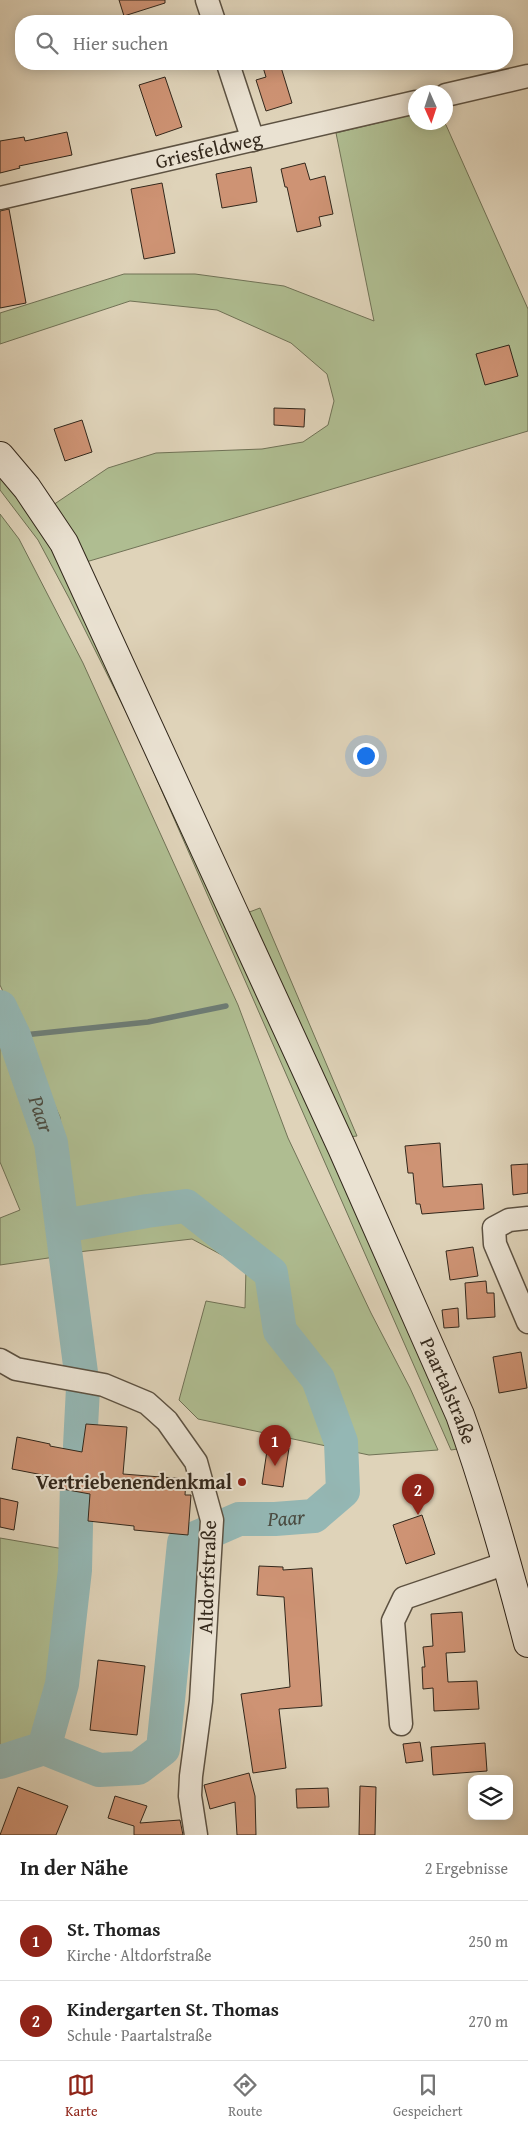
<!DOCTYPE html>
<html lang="de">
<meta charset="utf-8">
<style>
:root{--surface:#fff;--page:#f6f6f6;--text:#222;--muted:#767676;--line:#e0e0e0;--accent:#8f2418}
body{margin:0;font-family:"Gentium Book Plus",serif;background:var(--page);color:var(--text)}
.controls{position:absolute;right:15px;bottom:15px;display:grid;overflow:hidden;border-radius:10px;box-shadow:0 2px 12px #0003}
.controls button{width:45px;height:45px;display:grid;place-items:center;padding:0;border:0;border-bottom:1px solid var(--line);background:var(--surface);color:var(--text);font:25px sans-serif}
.compass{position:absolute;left:408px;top:85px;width:45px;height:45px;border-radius:50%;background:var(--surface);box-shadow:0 2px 12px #0003;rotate:177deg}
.you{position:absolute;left:365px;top:755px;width:18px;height:18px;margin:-12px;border:4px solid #fff;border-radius:50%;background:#1a73e8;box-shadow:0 0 0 8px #1a73e833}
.badge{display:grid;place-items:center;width:32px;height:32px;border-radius:50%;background:var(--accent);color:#fff;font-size:16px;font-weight:700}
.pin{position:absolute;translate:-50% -41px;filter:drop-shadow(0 1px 2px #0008)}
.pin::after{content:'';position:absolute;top:26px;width:18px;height:15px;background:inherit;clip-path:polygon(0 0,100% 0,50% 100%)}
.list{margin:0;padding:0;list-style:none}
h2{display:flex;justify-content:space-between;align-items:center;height:65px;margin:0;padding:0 20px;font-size:21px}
h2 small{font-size:16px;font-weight:400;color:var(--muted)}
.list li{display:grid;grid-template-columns:32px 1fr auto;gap:15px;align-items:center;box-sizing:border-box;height:80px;padding:0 20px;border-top:1px solid var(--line)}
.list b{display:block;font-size:19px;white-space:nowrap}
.list p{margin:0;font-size:16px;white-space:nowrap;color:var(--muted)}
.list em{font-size:16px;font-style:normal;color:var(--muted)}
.icon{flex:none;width:28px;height:28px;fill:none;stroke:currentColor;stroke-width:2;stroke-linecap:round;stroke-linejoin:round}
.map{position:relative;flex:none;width:528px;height:1835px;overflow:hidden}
.search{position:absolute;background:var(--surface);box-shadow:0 2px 12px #0003;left:15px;right:15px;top:15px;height:55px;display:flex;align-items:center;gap:12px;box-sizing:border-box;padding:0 18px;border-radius:20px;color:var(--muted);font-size:19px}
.sheet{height:225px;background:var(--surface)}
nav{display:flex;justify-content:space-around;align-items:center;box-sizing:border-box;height:70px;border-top:1px solid var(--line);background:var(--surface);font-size:14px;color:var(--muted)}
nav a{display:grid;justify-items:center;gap:2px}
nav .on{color:var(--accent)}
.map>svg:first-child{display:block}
</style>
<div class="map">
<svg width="528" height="1835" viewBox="0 0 528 1835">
<rect width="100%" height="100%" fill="#dfd3b9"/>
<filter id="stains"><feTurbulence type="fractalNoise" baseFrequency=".004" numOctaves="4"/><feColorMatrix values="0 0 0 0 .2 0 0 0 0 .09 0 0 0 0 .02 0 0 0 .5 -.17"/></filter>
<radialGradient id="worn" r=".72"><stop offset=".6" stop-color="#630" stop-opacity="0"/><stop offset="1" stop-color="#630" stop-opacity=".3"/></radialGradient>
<g fill="#afbd91" stroke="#707256">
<path d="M415,114L416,122L444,123L446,125L528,309V431L86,562L53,505L108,468L156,453L262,449L303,442L328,425L334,401L327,374L291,343L217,310L130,301L0,344V313L124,274H195L284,286L374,321L336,133Z"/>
<path d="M0,470L48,534L464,1448L451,1450L136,732L69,598L38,540L0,490Z"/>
<path d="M0,514L19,539L83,663L238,1005L288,1138L371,1313L410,1388L438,1450L369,1455L198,1419L179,1400L206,1301L245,1308L246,1268L192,1239L78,1252L60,1117L0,985Z"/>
<path d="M260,908L357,1136L348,1137L239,916Z"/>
<path d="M0,1007L39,1110L62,1256L0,1265V1218L20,1210L0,1162Z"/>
<path d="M0,1538L64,1549L57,1652L45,1734L0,1750Z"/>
</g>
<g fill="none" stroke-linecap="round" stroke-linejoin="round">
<path stroke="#6d7d77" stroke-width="5.5" d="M14,1036L148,1022L226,1006"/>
<g stroke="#94b7b4" stroke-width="34">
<path id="s1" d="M0,1007L14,1036L51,1143L83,1388L80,1446"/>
<path id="s2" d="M44,1748L99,1770L138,1768L163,1749L184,1543L239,1519H275L314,1516L343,1491L341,1442L318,1379L280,1331L271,1273L186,1206L147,1211L63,1226"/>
<path d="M0,1762L44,1748L62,1684L75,1570L77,1482"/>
</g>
</g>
<g fill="#ce9374" stroke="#32271b">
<path d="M119,0H165V3L124,16Z"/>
<path d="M262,64H280L292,103L266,111L256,80L266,77Z"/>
<path d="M165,77L182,127L156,136L139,85Z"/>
<path d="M67,132L72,155L19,166L20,168L0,173V141L24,137L25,141Z"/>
<path d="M305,163L310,180L325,176L333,214L319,217L321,226L297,232L287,187H285L281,169Z"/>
<path d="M251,167L257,202L222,208L216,174Z"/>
<path d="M162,183L175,253L144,259L131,189Z"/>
<path d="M9,209L26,303L0,308V211Z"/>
<path d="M509,345L518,376L485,385L476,354Z"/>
<path d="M274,408L305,409L304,427L274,425Z"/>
<path d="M82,420L92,452L65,461L54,429Z"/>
<path d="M440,1143L443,1187L482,1184L484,1209L422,1214L420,1204H416L413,1173H408L405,1146Z"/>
<path d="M528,1164V1193L513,1195L511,1165Z"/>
<path d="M473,1247L478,1276L450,1280L446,1251Z"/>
<path d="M486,1281L487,1293H494L495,1317L467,1319L465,1283Z"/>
<path d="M458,1308L459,1327L444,1328L442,1310Z"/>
<path d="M521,1352L527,1388L499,1393L493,1357Z"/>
<path d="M86,1424L127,1427L123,1474L186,1479L185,1495H191L188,1535L134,1530V1526L88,1521L90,1494L46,1486L48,1476L12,1469L17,1437L50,1444V1446L82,1452Z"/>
<path d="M268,1444L289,1448L283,1487L262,1484Z"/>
<path d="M0,1498L18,1502L14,1530L0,1527Z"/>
<path d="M422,1515L435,1554L406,1564L393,1525Z"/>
<path d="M259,1566L283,1567V1570L312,1568L322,1706L279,1709L286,1768L253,1773L241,1694L290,1687L284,1597L257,1595Z"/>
<path d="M462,1612L465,1652L446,1653L448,1682L477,1681L479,1709L434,1711L433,1688L423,1689L422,1667H425L423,1647L433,1646L431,1614Z"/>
<path d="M98,1660L145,1666L137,1735L90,1730Z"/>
<path d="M420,1742L423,1761L406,1763L403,1744Z"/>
<path d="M485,1743L487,1771L433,1775L431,1747Z"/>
<path d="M249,1773L255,1796L256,1835H237L235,1802L210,1809L204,1785Z"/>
<path d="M360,1786L376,1787L375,1835H359Z"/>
<path d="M18,1787L68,1806L56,1835H0Z"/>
<path d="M328,1788L329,1807L297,1808L296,1789Z"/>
<path d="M115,1796L147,1806L140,1823L180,1820L183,1835H134V1826L108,1818Z"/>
</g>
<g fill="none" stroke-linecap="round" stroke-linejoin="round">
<defs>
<g id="minor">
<path d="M207,0L214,21"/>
<path d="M228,64L253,140"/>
<path d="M446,95L528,76"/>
<path id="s3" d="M0,198L416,102"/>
<path d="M528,1218L509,1220L494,1228L495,1244L528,1322"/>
<path d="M0,1360L16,1369L104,1385L147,1403L167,1421L196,1462L212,1520L201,1701L191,1776L190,1796L196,1835"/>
<path d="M401,1724L393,1621L404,1598L507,1563"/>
</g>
<g id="secondary">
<path id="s4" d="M0,456L27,488L64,543L342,1148L460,1415C487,1490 508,1566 528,1643"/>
</g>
</defs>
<use href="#minor" stroke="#5d5242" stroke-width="25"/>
<use href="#secondary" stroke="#32271b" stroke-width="30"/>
<use href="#minor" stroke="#eae2d2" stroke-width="22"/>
<use href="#secondary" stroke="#eae2d2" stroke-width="28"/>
</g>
<circle fill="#8f2418" stroke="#eae2d2" stroke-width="2" cx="242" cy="1482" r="5"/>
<g text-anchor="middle" stroke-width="4" stroke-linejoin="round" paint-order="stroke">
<g font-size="20" fill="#32271b" stroke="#eae2d2">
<text dy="7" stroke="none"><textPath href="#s3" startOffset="214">Griesfeldweg</textPath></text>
<text dy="7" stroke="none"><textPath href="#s4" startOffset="1039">Paartalstraße</textPath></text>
<text transform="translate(207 1577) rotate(-88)" y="7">Altdorfstraße</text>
</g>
<g font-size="20" font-weight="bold" fill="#32271b" stroke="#eae2d2" text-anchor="end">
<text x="232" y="1489">Vertriebenendenkmal</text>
</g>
<g font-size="21" font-style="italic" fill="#4a4b41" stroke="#eae2d2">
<text dy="7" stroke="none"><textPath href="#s1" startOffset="115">Paar</textPath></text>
<text dy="7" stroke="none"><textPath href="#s2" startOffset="444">Paar</textPath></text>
</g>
</g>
<rect width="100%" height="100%" filter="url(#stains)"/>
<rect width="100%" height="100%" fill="url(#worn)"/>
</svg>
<div class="controls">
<button><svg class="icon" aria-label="layers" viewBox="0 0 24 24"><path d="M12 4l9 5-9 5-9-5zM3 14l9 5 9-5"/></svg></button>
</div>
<svg class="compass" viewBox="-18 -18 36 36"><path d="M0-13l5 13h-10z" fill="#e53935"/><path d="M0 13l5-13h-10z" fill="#767676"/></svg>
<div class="you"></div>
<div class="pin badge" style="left:275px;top:1466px">1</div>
<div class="pin badge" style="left:418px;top:1515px">2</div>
<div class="search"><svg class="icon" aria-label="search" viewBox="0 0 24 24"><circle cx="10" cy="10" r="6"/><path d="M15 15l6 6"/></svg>Hier suchen</div>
</div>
<section class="sheet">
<h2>In der Nähe<small>2 Ergebnisse</small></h2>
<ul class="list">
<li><span class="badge">1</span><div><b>St. Thomas</b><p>Kirche · Altdorfstraße</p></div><em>250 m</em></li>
<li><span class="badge">2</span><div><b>Kindergarten St. Thomas</b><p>Schule · Paartalstraße</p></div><em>270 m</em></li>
</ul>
</section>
<nav>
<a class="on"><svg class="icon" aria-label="map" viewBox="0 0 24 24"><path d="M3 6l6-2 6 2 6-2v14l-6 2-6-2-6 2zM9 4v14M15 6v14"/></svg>Karte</a>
<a><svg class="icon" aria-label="directions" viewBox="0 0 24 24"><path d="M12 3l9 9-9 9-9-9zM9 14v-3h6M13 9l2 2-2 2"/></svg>Route</a>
<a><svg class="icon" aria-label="saved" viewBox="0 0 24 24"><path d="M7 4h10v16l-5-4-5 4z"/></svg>Gespeichert</a>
</nav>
